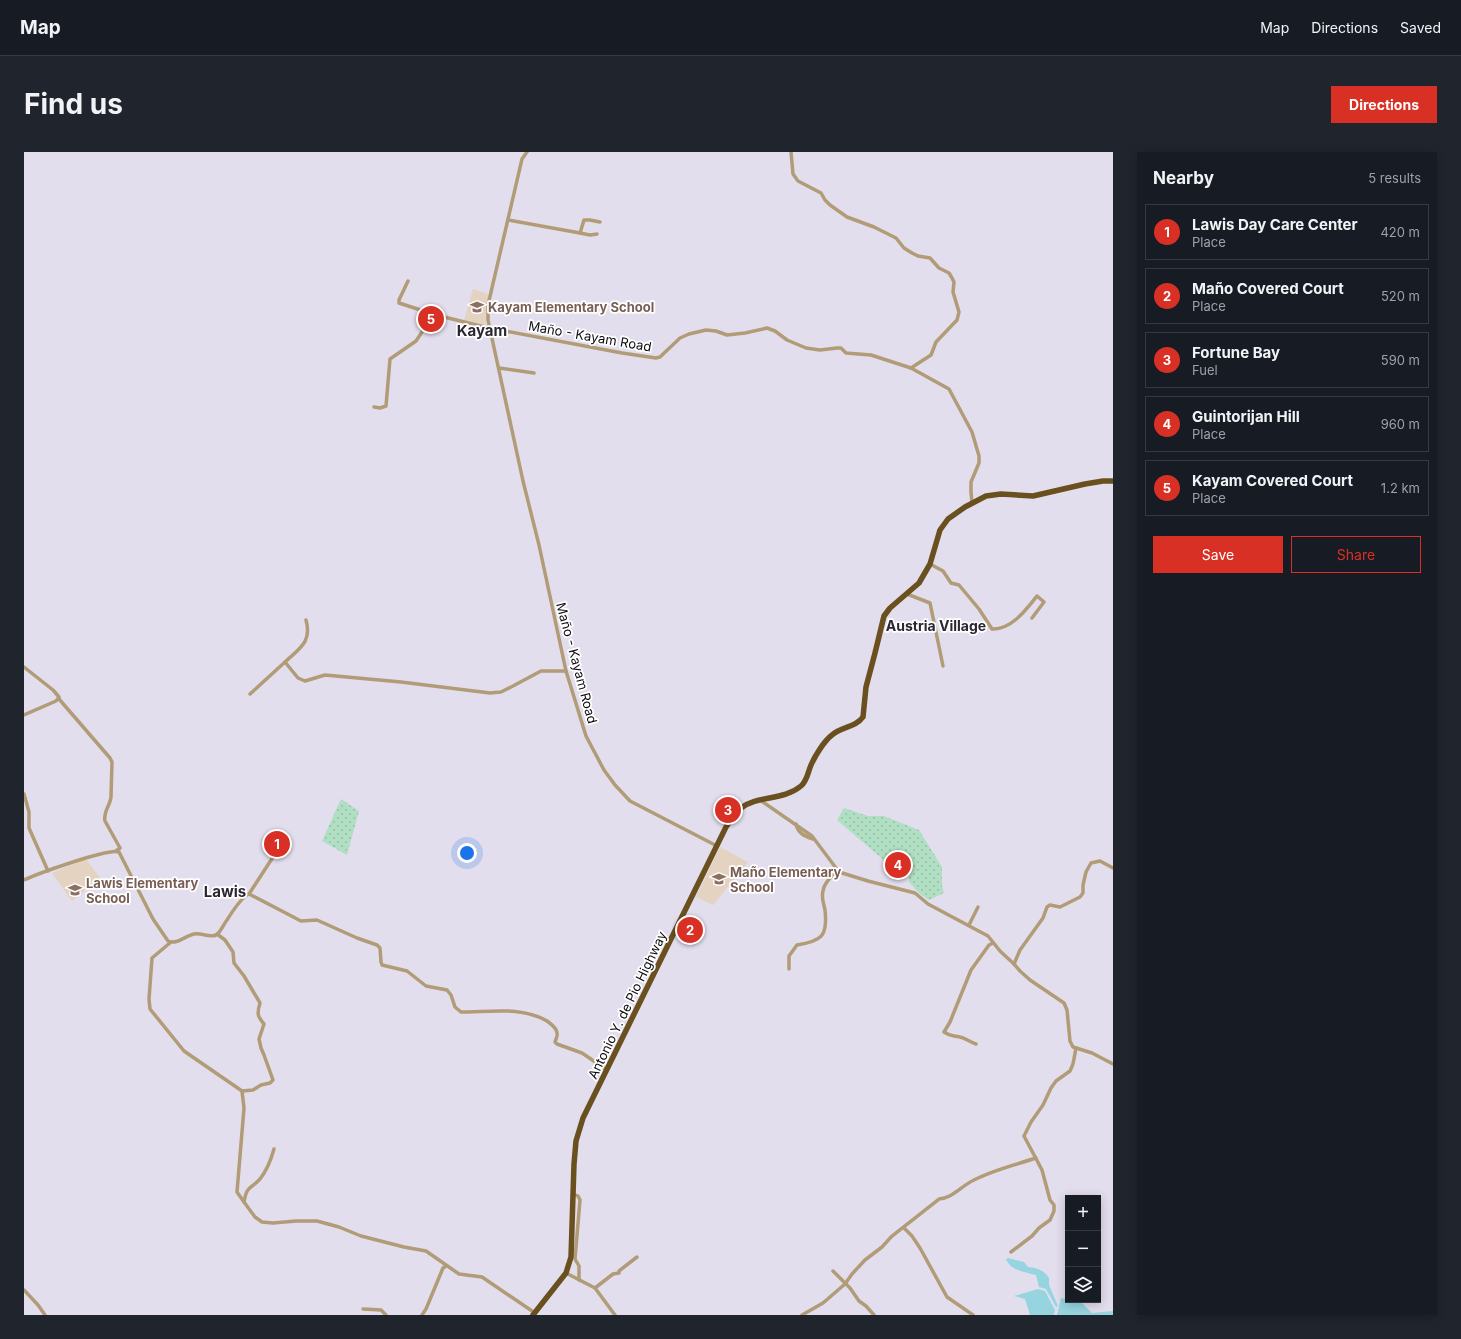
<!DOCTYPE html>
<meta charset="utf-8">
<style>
:root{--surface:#171b24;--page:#20242c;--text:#f1f3f6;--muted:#9ea1a6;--line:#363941;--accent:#d93025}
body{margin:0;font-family:Inter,sans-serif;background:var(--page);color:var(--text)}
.controls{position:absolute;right:12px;bottom:12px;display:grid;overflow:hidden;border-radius:0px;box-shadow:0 2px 10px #0003}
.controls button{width:36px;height:36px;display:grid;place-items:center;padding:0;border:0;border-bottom:1px solid var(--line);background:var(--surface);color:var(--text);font:20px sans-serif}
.you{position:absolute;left:443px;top:701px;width:14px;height:14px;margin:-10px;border:3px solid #fff;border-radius:50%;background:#1a73e8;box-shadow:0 0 0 6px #1a73e833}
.badge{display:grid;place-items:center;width:26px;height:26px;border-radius:50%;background:var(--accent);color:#fff;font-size:13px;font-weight:700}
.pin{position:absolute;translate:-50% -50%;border:2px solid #fff;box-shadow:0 1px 4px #0006}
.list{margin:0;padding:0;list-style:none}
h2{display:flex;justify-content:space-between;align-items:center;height:52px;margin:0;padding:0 16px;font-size:17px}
h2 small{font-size:13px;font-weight:400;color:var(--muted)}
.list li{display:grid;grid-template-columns:26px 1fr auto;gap:12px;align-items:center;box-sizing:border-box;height:56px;margin:0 8px 8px;padding:0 8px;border:1px solid var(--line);border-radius:0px}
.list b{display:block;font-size:15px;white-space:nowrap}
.list p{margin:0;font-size:13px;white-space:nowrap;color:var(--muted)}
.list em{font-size:13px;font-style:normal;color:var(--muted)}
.actions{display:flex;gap:8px;padding:12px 16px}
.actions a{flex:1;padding:9px 0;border:1px solid var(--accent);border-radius:0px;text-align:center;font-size:14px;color:var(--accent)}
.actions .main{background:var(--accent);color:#fff}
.icon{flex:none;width:22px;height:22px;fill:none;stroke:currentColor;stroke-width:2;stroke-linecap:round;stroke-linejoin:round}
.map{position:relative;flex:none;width:1089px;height:1163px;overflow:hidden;border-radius:0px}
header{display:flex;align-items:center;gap:24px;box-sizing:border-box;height:56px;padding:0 20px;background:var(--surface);border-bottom:1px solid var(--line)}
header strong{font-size:19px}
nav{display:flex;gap:22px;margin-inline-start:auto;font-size:14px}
.intro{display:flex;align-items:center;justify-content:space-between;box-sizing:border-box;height:96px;padding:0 24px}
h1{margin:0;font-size:28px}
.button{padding:10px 18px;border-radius:0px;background:var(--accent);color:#fff;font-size:14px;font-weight:700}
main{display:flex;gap:24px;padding:0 24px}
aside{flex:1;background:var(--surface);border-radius:0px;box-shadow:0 2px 10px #0003}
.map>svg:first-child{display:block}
</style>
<header>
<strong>Map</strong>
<nav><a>Map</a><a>Directions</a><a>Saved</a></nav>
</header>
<div class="intro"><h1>Find us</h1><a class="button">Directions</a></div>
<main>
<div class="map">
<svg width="1089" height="1163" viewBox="0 0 1089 1163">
<defs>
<pattern id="grass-dots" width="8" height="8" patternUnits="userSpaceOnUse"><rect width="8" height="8" fill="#b0dfc3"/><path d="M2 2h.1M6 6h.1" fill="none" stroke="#96bea6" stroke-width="1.8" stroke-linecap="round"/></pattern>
</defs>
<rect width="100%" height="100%" fill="#e2deed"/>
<g fill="#e5d3c2">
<path d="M449,137L464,142L462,173L440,168Z"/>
<path d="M696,695L724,710L689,753L672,745Z"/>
<path d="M62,707L76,726L48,749L28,721Z"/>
</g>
<g fill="url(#grass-dots)">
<path d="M317,647L335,659L323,703L298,689Z"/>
<path d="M820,656L844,664H860L895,678L918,715V734L920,741L905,748L895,741L885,730C886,720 878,716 869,716L813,668Z"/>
</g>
<g fill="#96d5df">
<path d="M984,1106L1000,1110L1004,1115C1013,1116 1020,1118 1025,1126V1133L1034,1154L1032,1155L1022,1137L1015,1135L1012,1123C1001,1120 987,1119 982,1107Z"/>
<path d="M1014,1137L1021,1139L1031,1158L1030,1163H1006L1001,1147L990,1144Z"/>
<path d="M1037,1146L1044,1147V1148H1055L1068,1161L1089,1159V1163H1033Z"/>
</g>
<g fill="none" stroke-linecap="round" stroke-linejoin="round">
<g stroke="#b19c77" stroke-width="3.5">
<path d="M503,0L498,7L464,153V168L499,329L515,393L542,519L562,584L580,618L591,633L606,649L693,694"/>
<path d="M767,0L769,22L774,29L797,41L801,48L806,53L823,65L850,75L872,86L880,96L888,101L894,104L906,106L915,116L925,121L928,126L930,130L929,140L935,160L933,168L912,190L907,203L887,216"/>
<path d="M484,68L556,81L560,68H566L576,70"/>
<path d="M556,81L566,83L573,82"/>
<path d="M384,129L375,148V151L412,163L465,176L598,201L632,206L636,205L656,186L665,182L682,178L692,179L703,183L721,181L743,176L751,179L763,188L782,196L796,198L813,196H817L822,201L847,203L887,216L925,237L948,280L955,304V311L947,330V340L948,351"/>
<path d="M475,216L510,221"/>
<path d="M350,255L356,256L362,254L366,207L392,189L398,180L402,160"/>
<path d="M906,412L919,419L927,431L935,433L955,457L968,477C987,478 1002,458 1013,444L1020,450L1008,466"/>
<path d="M883,442L906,451L919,514"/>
<path d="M282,468C288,490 276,496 261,510L274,526L281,529L301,523L377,530L466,541L477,540L489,534L517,519H542"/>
<path d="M0,515L29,538L35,545L32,549L0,563"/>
<path d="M226,542L261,510"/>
<path d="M35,547L86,606L88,610L87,645C86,654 79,660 81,669L96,696L92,699"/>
<path d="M0,642L5,660V676L24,719"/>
<path d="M736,648L788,684L815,720L844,729L891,741L904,752L964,784L976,799L990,812L996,819L1006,828L1040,851L1043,858L1046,889L1049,895L1068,901L1089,912"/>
<path d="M772,672C774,681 780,684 789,687"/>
<path d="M0,728C13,722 84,696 95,700L129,767L144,789C153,793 161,784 170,782C177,780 184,786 192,783C197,780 199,773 203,768C208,760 218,745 225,742L277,769L293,768L333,786L353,793L356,796L357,810L358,813L383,819L402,834L423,838L427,843L431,855L437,860C465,860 498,854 523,869C527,872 533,876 533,881C534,883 532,887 531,890L533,892L558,901L583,918"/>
<path d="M225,742L251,702"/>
<path d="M945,773L954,755"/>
<path d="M193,782L201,788L209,800L210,811L220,824L236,851C233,861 233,864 240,872L235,887L237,896L240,903L249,928L246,931L237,933L229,938L218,939"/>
<path d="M147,790L128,806L125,847L126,857L160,899L218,939L220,956L213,1040L220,1050"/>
<path d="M990,812L996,798L1019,766L1023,755L1026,753L1036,755L1056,745L1059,741V733L1062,720L1067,711L1076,709L1089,716"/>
<path d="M765,817V804L773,793C797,789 804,785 801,758C800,752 797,746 799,739C800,731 807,725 813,719"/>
<path d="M952,892C946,890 941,886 936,885C929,883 927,885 920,880L926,870L947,818L965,793L969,791"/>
<path d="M250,997C247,1008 243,1018 236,1027C226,1038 223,1033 220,1050L231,1065L238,1070L249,1071L272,1069H293L315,1075L337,1084L380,1095L402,1099L435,1122L458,1125L511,1161"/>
<path d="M549,1042L554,1044L556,1048L551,1107L555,1114V1128"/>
<path d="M880,1076L888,1084L896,1096L923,1145L949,1163"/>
<path d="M987,1100L1008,1084L1015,1076L1026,1068L1030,1059V1053L1026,1048L1018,1018L1000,984L1007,970L1019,953L1027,936L1032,929L1046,919L1049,912L1052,896"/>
<path d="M809,1119L826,1136L835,1149L842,1154L850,1163"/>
<path d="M542,1121L571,1136"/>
<path d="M0,1138L14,1153L21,1163"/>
<path d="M339,1157L357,1158L362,1163"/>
<path d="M398,1163L402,1157L419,1116L422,1114"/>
<path d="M591,1163L571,1136L589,1122L595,1121V1119L613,1105"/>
<path d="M778,1163L799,1151L821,1132L828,1122L841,1108L858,1095L868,1084L915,1047C929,1046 937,1034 950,1028C969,1018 991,1013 1012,1006"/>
</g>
<path stroke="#6a501e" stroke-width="5.5" d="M509,1163L542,1121L547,1105L550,1012L552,989L559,966L702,675C706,669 711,661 717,656C734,643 759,649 777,634C783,629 784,620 787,613C791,604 800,589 808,583C818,574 831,576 839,565L842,535L851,501L860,464L866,456L895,431L906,412L916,378L924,367L941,355L962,344L977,342L1009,344L1061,332L1079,329H1089"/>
</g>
<defs>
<symbol id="school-bare" viewBox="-9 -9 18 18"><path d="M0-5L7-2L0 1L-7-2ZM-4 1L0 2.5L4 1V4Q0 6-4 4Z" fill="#8d6e63" stroke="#fff" stroke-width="2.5" paint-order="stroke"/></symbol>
</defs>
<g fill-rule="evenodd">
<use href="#school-bare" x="443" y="145" width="20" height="20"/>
<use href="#school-bare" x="685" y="717" width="20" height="20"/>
<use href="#school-bare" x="41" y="728" width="20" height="20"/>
</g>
<g text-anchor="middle" stroke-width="3.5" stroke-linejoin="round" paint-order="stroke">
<g font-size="13" font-weight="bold" fill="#785e54" stroke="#fff" text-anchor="start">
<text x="464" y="160">Kayam Elementary School</text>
<text x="706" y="725">Maño Elementary<tspan x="706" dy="15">School</tspan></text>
<text x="62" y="736">Lawis Elementary<tspan x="62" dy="15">School</tspan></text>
</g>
<g font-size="13" fill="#0d0b10" stroke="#fff">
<text transform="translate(566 184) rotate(10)" y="5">Maño - Kayam Road</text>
<text transform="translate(553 511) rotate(75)" y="5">Maño - Kayam Road</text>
<text transform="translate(603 853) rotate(-64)" y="5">Antonio Y. de Pio Highway</text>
</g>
<g font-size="14" font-weight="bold" fill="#2a2732" stroke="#fff">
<text x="912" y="479">Austria Village</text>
</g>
<g font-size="15" font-weight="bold" fill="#2a2732" stroke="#fff">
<text x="458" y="184">Kayam</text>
<text x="201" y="745">Lawis</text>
</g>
</g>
</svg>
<div class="controls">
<button>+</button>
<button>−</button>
<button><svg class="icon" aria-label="layers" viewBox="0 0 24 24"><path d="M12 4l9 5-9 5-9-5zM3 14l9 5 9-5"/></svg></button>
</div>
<div class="you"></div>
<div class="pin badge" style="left:253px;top:692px">1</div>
<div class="pin badge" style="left:666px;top:778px">2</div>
<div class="pin badge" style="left:704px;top:658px">3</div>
<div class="pin badge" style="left:874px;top:713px">4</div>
<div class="pin badge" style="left:407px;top:167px">5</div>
</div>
<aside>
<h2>Nearby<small>5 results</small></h2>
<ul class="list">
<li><span class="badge">1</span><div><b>Lawis Day Care Center</b><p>Place</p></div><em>420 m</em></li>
<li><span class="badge">2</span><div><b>Maño Covered Court</b><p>Place</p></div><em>520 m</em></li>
<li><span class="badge">3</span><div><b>Fortune Bay</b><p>Fuel</p></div><em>590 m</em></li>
<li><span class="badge">4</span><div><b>Guintorijan Hill</b><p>Place</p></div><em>960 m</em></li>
<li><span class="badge">5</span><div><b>Kayam Covered Court</b><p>Place</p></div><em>1.2 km</em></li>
</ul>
<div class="actions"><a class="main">Save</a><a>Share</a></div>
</aside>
</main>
